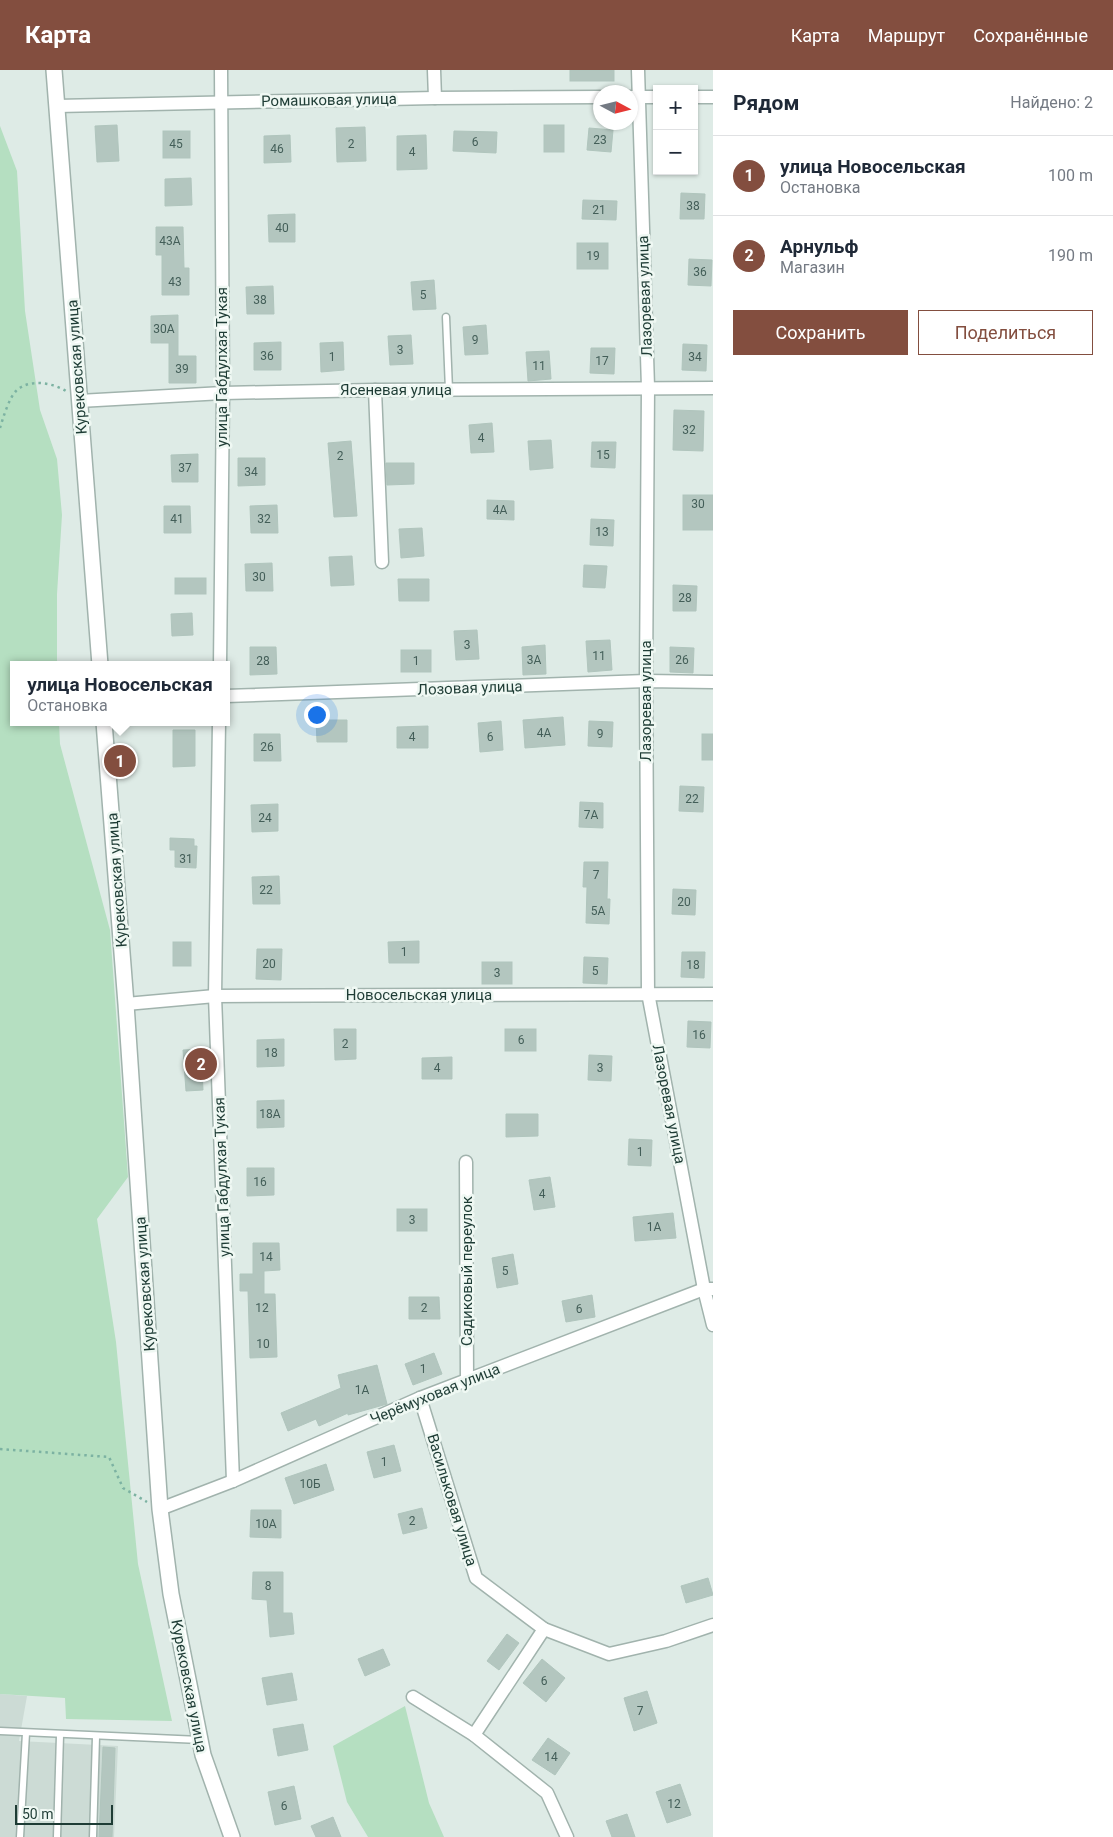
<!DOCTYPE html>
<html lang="ru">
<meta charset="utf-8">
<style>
:root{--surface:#fff;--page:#f6f6f7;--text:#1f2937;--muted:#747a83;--line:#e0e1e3;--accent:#834e3f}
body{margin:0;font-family:Roboto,sans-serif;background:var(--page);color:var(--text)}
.controls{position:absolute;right:15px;top:15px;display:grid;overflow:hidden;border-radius:0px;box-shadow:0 1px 4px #0004}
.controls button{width:45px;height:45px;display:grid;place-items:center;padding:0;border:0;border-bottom:1px solid var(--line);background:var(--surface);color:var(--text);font:25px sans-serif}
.compass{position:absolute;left:593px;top:15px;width:45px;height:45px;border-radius:50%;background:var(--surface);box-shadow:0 1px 4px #0004;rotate:97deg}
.scale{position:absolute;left:15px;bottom:12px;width:98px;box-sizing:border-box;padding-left:5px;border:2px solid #1e3c35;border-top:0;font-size:14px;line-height:18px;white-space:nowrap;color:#1e3c35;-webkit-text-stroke:4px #eff8f3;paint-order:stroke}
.you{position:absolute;left:316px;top:644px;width:18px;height:18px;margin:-12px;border:4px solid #fff;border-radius:50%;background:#1a73e8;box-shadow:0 0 0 8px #1a73e833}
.badge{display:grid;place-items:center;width:32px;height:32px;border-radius:50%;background:var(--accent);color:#fff;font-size:16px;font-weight:700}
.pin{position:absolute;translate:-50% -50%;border:2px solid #fff;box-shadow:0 1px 5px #0006}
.popup{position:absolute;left:10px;top:591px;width:220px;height:65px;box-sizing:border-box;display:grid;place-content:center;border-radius:0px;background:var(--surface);filter:drop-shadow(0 1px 4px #0005);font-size:16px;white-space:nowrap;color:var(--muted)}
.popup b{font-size:19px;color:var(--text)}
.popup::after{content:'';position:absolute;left:50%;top:100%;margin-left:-10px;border:10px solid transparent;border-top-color:var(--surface)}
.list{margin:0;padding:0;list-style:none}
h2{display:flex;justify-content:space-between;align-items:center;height:65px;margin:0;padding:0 20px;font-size:21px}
h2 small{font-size:16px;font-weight:400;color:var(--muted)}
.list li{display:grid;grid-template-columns:32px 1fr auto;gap:15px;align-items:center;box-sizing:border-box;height:80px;padding:0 20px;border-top:1px solid var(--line)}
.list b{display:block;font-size:19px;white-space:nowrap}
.list p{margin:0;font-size:16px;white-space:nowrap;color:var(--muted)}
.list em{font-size:16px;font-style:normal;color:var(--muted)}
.actions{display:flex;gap:10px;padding:15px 20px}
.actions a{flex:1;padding:11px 0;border:1px solid var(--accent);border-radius:0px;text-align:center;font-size:18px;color:var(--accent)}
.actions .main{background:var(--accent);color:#fff}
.map{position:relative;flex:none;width:713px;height:1767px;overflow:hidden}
header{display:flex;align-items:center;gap:30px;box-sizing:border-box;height:70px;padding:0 25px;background:var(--accent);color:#fff}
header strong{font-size:24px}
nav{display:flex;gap:28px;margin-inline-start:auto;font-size:18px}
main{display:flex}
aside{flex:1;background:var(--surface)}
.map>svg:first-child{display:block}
</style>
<header>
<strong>Карта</strong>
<nav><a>Карта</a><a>Маршрут</a><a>Сохранённые</a></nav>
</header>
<main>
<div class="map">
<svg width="713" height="1767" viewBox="0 0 713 1767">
<rect width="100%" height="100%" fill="#deebe6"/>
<path fill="#ccdbd5" d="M0,1624L27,1626L19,1671L118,1676L114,1767H0Z"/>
<g fill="#b5dfc1">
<path d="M0,56L17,101L25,241L40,340L57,389L62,445L57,524V595H14V652H59L60,674L110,860L128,1107L97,1149L116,1272L138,1494L172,1651L66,1649L65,1628L0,1624Z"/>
<path d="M405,1636L429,1733L444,1767H368L347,1732L333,1676Z"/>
</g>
<g fill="#b3c6bf" stroke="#b0c5bd">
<rect x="570" y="0" width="44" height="11"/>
<path d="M117,55L119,91L97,92L95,56Z"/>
<rect x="544" y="55" width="20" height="27"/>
<path d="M365,57L366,91L337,92L336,58Z"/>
<path d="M589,58L613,60L611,82L587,80Z"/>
<rect x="163" y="61" width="27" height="27"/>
<path d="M454,61L497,62L496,83L453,81Z"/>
<path d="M290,65L291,92L264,93V66Z"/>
<path d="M426,65L427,99L397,100V66Z"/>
<path d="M191,108L192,135L165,136V109Z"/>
<path d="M681,123L705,124L704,149H680Z"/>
<path d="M583,130L617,131L616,150L582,149Z"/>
<path d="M295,144V172H269L268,145Z"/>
<path d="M156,157H183L184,198H189V225H162V185H156Z"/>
<rect x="577" y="173" width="31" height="26"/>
<path d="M689,189L712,190L711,216L688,215Z"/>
<path d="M434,210L436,239L413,240L411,212Z"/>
<path d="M273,216L274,244H247L246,217Z"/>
<path d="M178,245V286H196V313H169V273H151V246Z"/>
<path d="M486,255L488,284L465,285L463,257Z"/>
<path d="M411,265L413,294L390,295L388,266Z"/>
<path d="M281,272V300H254V273Z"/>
<path d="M343,272L344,300L321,302L320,273Z"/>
<path d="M683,274L707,275L706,301L682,300Z"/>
<path d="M591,278H615L614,304L590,303Z"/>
<path d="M549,281L551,309L528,311L526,282Z"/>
<path d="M674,340L704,341L703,381L673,380Z"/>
<path d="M492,353L494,382L471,383L469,355Z"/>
<path d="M551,370L553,398L530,400L528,371Z"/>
<path d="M351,371L357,446L334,447L328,373Z"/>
<path d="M592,372H616L615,398L591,397Z"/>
<path d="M198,384V412H172L171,385Z"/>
<path d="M238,388H265V415L238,416Z"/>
<path d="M386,393H414V414L387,415Z"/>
<rect x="683" y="425" width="30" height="35"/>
<path d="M487,430L514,431V450L487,449Z"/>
<path d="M277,435L278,463H251L250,436Z"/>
<path d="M164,436H190L191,463H164Z"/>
<path d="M591,449L614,450L613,476L590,475Z"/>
<path d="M422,458L424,486L401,488L399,459Z"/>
<path d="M352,486L354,515L331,516L329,487Z"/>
<path d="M272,493L273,521H246L245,494Z"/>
<path d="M584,495L607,496L605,518L583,517Z"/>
<rect x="175" y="508" width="31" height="16"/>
<path d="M398,509H429V531H399Z"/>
<path d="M673,515L697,516L696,541H673Z"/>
<path d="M192,543L193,565L172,566L171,544Z"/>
<path d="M477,560L479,589L456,590L454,561Z"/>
<path d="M610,570L612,600L588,602L586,571Z"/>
<path d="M545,575L546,604L523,605L522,577Z"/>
<path d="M250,577H276L277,604L250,605Z"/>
<path d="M670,577L694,578L693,603L670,602Z"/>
<rect x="401" y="580" width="30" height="22"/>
<path d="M563,647L565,675L525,678L523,650Z"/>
<path d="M316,650H347V672H317Z"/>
<path d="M501,651L503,680L480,682L478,653Z"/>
<path d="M589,651L613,652L612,677L588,676Z"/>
<path d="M428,656V678H397V657Z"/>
<path d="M173,660H195V696L173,697Z"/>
<path d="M254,664H280L281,691H254Z"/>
<rect x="702" y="664" width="11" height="26"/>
<path d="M680,716L704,717L703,742L679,741Z"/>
<path d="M580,732L603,733V758L579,757Z"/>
<path d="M278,734V761L252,762L251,735Z"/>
<path d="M170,768L194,769V776H197L196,798L175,797V780H170Z"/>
<path d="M584,792H608L607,829H610L609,854L586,853L587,817H583Z"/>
<path d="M279,806L280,834H253L252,807Z"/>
<path d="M673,819L696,820L695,845L672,844Z"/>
<path d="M419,871V893H389L388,872Z"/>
<rect x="173" y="872" width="18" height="24"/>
<path d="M257,879H282L281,910L256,909Z"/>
<path d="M682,882H705L704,908L681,907Z"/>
<path d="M584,887L608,888L607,914L583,913Z"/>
<rect x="482" y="892" width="30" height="22"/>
<path d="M688,951L711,952L710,978L687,977Z"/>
<path d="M334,959H356V989L335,990Z"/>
<rect x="505" y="959" width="31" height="22"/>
<path d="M284,969V996L257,997V970Z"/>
<path d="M201,979L203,1020L186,1021L183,980Z"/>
<path d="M589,985L612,986L611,1011L588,1010Z"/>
<path d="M452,987V1009H422V988Z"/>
<path d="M284,1030V1057L257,1058V1031Z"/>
<path d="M506,1044H538V1066L506,1067Z"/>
<path d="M629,1069L652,1070L651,1096L628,1095Z"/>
<path d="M247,1098H274V1125L247,1126Z"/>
<path d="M550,1107L555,1137L534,1140L529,1110Z"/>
<rect x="397" y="1139" width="30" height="22"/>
<path d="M673,1143L676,1168L635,1171L633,1147Z"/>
<path d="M253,1173H279L280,1200L264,1201V1224H275L277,1287L250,1288L248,1221H240V1204H253Z"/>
<path d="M513,1184L518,1214L497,1218L492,1188Z"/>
<path d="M592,1225L595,1247L566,1252L562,1231Z"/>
<path d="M409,1227H439L440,1249H409Z"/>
<path d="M434,1283L442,1304L413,1315L405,1294Z"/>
<path d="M377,1295L387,1334L348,1345V1343L319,1356L316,1349L288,1361L281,1343L341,1318L338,1305Z"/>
<path d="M394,1375L401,1401L374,1408L367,1382Z"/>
<path d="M326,1394L334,1420L294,1434L285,1408Z"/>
<path d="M422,1438L427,1458L403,1464L398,1444Z"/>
<path d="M251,1440H281V1468L250,1467Z"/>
<path d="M253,1502H283V1543H292L294,1564L270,1567L267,1530L252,1529Z"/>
<path d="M708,1508L713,1525L686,1533L681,1516Z"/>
<path d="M507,1564L519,1573L499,1600L487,1591Z"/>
<path d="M383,1579L390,1595L365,1606L358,1589Z"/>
<path d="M542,1589L565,1608L546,1632L523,1613Z"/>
<path d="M292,1603L297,1630L267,1635L262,1608Z"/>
<path d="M647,1621L657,1653L634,1661L624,1628Z"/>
<path d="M303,1654L308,1680L278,1686L273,1659Z"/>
<path d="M548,1668L570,1683L555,1705L532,1690Z"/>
<path d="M103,1677L115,1678L112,1767H99Z"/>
<path d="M680,1714L691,1745L667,1753L656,1722Z"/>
<path d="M294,1716L301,1749L275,1755L268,1722Z"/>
<path d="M627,1744L635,1767H612L606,1751Z"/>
<path d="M333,1747L341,1767H316L311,1756Z"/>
</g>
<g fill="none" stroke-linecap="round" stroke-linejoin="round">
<defs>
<g id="service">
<path d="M446,247L449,320"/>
<path d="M0,1661L200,1670"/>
<path d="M20,1767L26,1663"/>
<path d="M57,1767L60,1665"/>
<path d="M93,1767L96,1667"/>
</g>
<g id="minor">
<path d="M434,0L435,28"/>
<path d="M638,0L648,317L646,611L648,923L704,1219L713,1255"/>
<path d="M630,27H657"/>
<path d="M694,27H713"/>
<path d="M57,36L435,28L600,27"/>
<path d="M375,320L382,492"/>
<path d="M79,331L223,323L375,320L713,318"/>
<path d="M220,595L223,323L221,0"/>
<path d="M226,626L646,611L713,612"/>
<path d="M219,652L215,926L233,1411"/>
<path d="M126,934L215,926L713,924"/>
<path d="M466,1092L467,1310"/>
<path d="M420,1328L476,1508L544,1559L609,1584L666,1571L713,1555"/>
<path d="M160,1439L233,1411L420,1328L704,1219H713"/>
<path d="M544,1559L474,1665L547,1723L567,1767"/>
<path d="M413,1627L474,1665"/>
</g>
<g id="tertiary">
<path d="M54,0L100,595"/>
<path d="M104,652L126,934L160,1439L171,1524L203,1685L232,1767"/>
</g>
</defs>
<use href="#service" stroke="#a1b3ad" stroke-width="9"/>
<use href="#minor" stroke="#a1b3ad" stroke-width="15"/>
<use href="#tertiary" stroke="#a1b3ad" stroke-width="18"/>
<g stroke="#7cb2a2" stroke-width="2.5" stroke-dasharray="2.5 4" stroke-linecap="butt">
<path d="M0,358C3,348 9,328 16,321C29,308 53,313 66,321"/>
<path d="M0,1379L109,1387L123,1418L147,1432"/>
</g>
<use href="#service" stroke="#fff" stroke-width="6"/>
<use href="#minor" stroke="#fff" stroke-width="12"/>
<use href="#tertiary" stroke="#fff" stroke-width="15"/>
</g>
<g text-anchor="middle" stroke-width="5" stroke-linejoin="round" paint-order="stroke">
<g font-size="12" fill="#435e58">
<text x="600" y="74">23</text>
<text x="475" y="76">6</text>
<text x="176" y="78">45</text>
<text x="351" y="78">2</text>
<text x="277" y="83">46</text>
<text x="412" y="86">4</text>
<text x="693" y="140">38</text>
<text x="599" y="144">21</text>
<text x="282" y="162">40</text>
<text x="170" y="175">43А</text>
<text x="593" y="190">19</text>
<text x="700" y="206">36</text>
<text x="175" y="216">43</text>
<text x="423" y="229">5</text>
<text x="260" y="234">38</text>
<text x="164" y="263">30А</text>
<text x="475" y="274">9</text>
<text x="400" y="284">3</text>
<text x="267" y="290">36</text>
<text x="332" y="291">1</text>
<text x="695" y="291">34</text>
<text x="602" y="295">17</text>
<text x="539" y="300">11</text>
<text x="182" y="303">39</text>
<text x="689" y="364">32</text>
<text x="481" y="372">4</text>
<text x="603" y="389">15</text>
<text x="340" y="390">2</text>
<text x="185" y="402">37</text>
<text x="251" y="406">34</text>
<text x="698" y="438">30</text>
<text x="500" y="444">4А</text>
<text x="177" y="453">41</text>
<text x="264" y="453">32</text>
<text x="602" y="466">13</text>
<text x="259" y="511">30</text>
<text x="685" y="532">28</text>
<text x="467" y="579">3</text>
<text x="599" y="590">11</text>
<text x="534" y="594">3А</text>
<text x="682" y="594">26</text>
<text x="263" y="595">28</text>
<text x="416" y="595">1</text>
<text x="544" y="667">4А</text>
<text x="600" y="668">9</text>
<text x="412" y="671">4</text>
<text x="490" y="671">6</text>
<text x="267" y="681">26</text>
<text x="692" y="733">22</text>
<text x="591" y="749">7А</text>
<text x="265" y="752">24</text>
<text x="186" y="793">31</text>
<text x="596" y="809">7</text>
<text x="266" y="824">22</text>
<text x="684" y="836">20</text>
<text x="598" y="845">5А</text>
<text x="404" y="886">1</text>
<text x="269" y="898">20</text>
<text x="693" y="899">18</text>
<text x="595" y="905">5</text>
<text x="497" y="907">3</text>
<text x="699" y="969">16</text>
<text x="521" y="974">6</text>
<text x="345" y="978">2</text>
<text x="271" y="987">18</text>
<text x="437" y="1002">4</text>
<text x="600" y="1002">3</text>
<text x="270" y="1048">18А</text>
<text x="640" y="1086">1</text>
<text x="260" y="1116">16</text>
<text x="542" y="1128">4</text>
<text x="412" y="1154">3</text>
<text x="654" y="1161">1А</text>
<text x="266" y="1191">14</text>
<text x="505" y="1205">5</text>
<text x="262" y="1242">12</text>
<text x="424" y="1242">2</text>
<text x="579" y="1243">6</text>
<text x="263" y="1278">10</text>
<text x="423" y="1303">1</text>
<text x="362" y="1324">1А</text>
<text x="384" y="1396">1</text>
<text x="310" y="1418">10Б</text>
<text x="412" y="1455">2</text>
<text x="266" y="1458">10А</text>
<text x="268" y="1520">8</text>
<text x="544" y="1615">6</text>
<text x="640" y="1645">7</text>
<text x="551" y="1691">14</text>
<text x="674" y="1738">12</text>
<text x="284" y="1740">6</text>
</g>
<g font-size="15" fill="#1e3c35" stroke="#eff8f3">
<text transform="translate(329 30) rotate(-1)" y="5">Ромашковая улица</text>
<text transform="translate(645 226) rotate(-92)" y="5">Лазоревая улица</text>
<text transform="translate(77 297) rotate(-94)" y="5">Курековская улица</text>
<text transform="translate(222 297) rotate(-90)" y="5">улица Габдулхая Тукая</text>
<text x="396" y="325">Ясеневая улица</text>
<text transform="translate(470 618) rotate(-2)" y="5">Лозовая улица</text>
<text transform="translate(646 631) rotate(-90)" y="5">Лазоревая улица</text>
<text transform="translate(117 810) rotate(-94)" y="5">Курековская улица</text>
<text x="419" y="930">Новосельская улица</text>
<text transform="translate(669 1034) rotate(79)" y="5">Лазоревая улица</text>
<text transform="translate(222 1107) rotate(-92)" y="5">улица Габдулхая Тукая</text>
<text transform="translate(467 1201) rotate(-90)" y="5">Садиковый переулок</text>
<text transform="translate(145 1214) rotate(-94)" y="5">Курековская улица</text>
<text transform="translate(435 1324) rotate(-22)" y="5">Черёмуховая улица</text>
<text transform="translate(452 1430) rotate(73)" y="5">Васильковая улица</text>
<text transform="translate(189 1616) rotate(79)" y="5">Курековская улица</text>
</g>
</g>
</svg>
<div class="controls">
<button>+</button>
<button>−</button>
</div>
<svg class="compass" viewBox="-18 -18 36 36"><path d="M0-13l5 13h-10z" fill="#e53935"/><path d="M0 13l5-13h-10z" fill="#747a83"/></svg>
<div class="scale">50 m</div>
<div class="you"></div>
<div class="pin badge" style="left:120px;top:691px">1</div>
<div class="popup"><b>улица Новосельская</b>Остановка</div>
<div class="pin badge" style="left:201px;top:994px">2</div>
</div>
<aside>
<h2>Рядом<small>Найдено: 2</small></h2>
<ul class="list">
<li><span class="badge">1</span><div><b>улица Новосельская</b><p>Остановка</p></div><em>100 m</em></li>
<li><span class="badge">2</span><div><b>Арнульф</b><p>Магазин</p></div><em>190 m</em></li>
</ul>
<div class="actions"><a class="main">Сохранить</a><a>Поделиться</a></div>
</aside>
</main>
